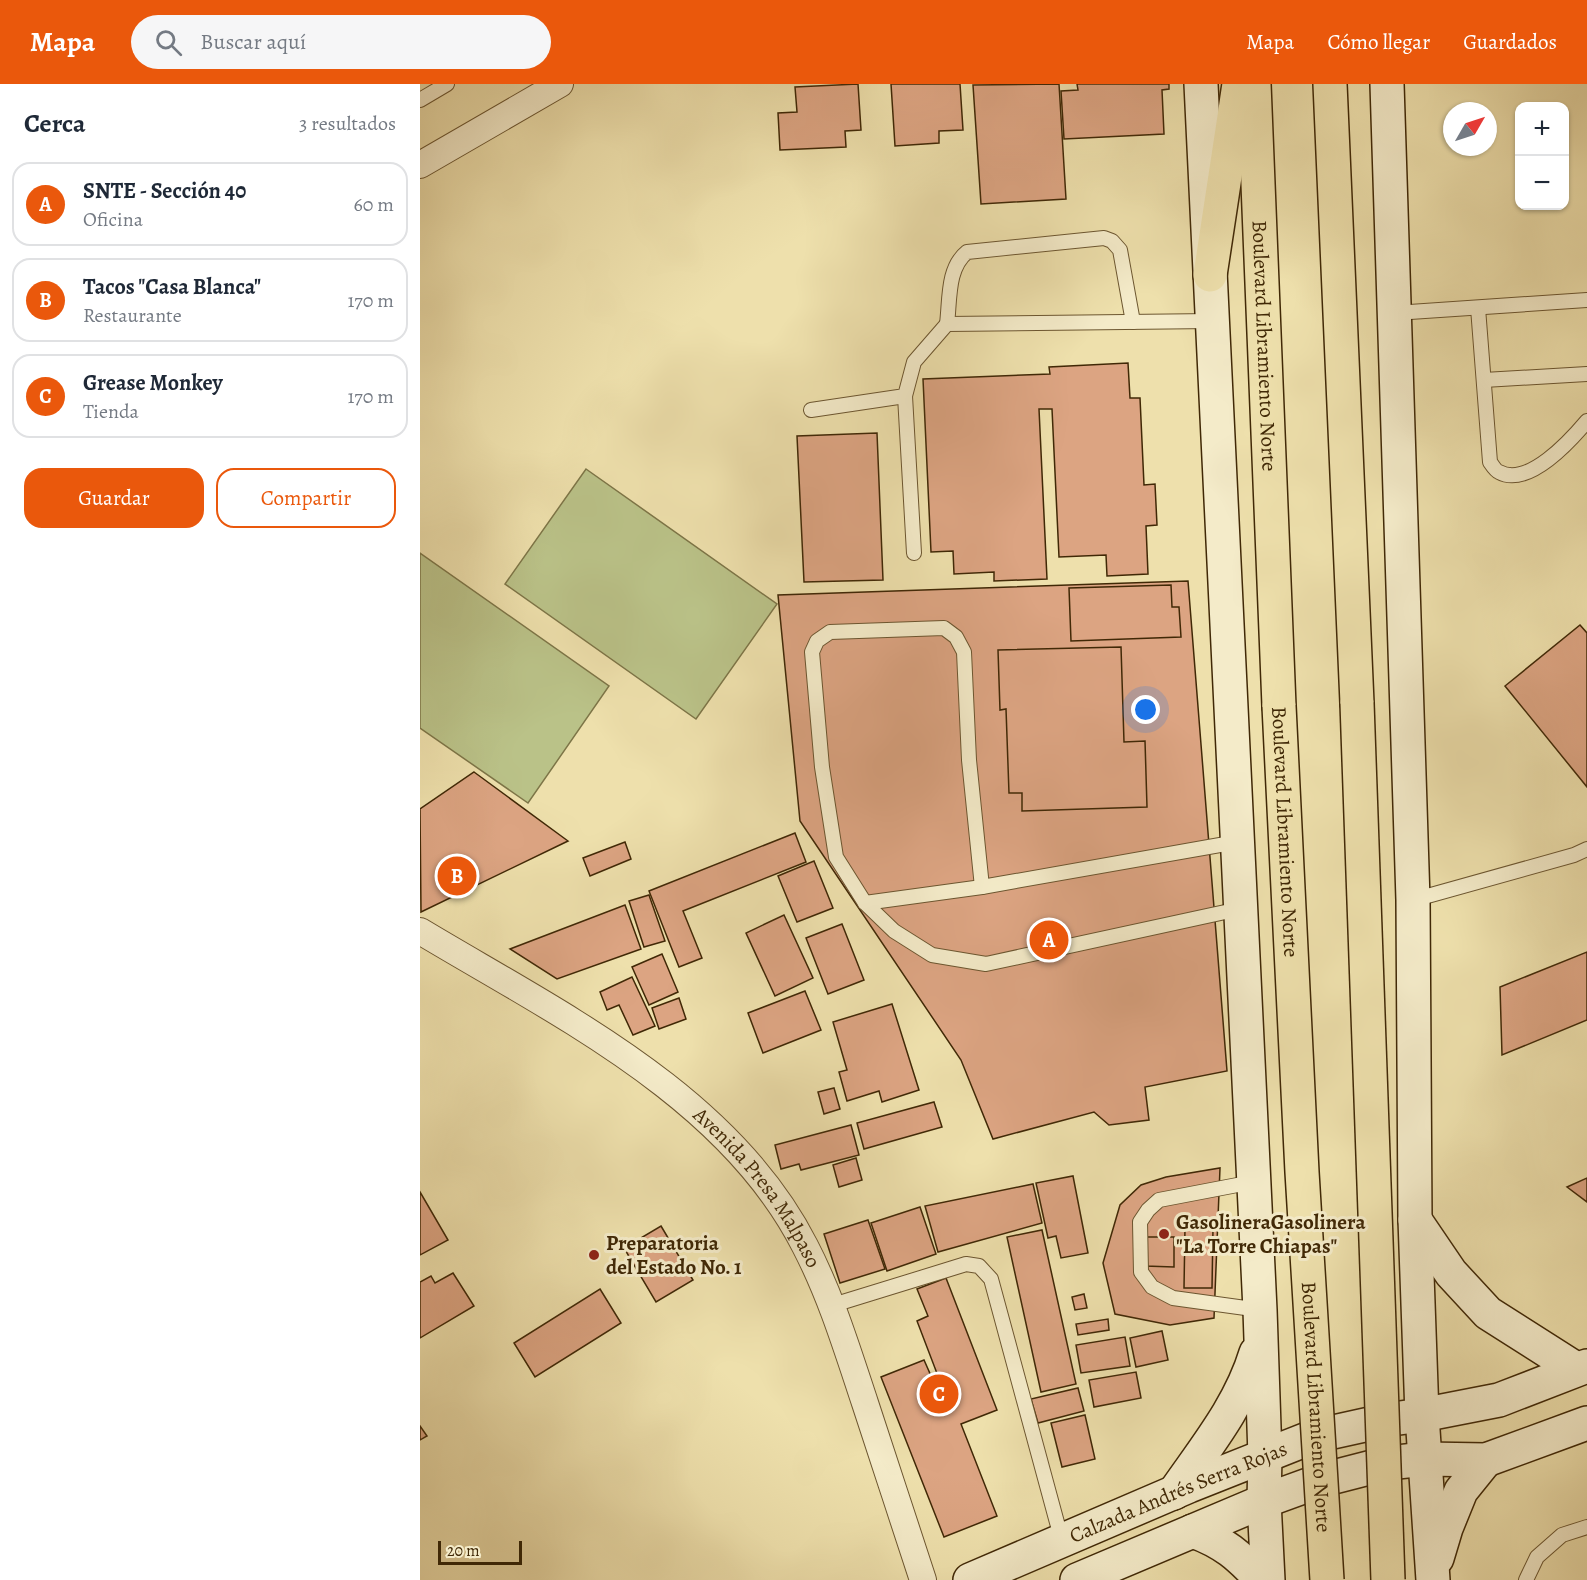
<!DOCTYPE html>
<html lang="es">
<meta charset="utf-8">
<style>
:root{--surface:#fff;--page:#f6f6f7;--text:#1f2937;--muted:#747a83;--line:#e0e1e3;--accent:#ea580c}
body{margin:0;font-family:Alegreya,serif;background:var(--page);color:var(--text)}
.controls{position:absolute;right:18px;top:18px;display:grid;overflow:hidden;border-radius:12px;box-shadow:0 2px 4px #0004}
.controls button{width:54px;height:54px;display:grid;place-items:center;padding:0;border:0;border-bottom:2px solid var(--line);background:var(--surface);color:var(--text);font:30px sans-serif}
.compass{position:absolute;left:1023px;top:18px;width:54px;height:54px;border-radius:50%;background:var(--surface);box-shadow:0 2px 4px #0004;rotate:51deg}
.scale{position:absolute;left:18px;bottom:15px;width:84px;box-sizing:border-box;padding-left:6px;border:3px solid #402806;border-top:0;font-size:16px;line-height:21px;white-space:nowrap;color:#402806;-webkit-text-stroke:4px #f4ebc9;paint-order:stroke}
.you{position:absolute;left:726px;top:626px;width:21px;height:21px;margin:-15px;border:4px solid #fff;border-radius:50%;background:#1a73e8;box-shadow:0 0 0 9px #1a73e833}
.badge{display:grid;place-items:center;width:39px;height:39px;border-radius:50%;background:var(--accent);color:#fff;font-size:20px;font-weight:700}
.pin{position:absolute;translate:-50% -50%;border:3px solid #fff;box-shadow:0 2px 6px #0006}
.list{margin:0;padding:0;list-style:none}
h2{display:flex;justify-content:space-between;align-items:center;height:78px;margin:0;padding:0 24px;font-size:26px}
h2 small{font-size:20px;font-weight:400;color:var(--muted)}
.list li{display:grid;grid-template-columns:39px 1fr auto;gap:18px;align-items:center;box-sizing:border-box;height:84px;margin:0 12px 12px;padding:0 12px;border:2px solid var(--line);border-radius:18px}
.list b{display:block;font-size:22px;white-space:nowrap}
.list p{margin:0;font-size:20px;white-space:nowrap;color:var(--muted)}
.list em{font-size:20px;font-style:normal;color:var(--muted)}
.actions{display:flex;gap:12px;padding:18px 24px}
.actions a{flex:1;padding:14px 0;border:2px solid var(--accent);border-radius:18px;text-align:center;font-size:21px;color:var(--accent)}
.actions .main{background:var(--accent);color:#fff}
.icon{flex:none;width:33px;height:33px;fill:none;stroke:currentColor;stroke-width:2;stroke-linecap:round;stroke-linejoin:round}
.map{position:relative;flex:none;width:1167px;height:1496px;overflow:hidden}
header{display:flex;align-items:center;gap:36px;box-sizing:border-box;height:84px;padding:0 30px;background:var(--accent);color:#fff}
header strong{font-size:28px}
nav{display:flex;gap:33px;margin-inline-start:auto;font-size:21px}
.search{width:420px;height:54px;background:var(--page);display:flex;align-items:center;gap:15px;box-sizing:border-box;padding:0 21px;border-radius:33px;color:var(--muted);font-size:22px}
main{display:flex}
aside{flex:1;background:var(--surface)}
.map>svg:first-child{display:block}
</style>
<header>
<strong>Mapa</strong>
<div class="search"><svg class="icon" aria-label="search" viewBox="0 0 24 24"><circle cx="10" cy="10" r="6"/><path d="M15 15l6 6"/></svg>Buscar aquí</div>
<nav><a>Mapa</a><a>Cómo llegar</a><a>Guardados</a></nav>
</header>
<main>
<aside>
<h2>Cerca<small>3 resultados</small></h2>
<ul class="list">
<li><span class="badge">A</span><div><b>SNTE - Sección 40</b><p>Oficina</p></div><em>60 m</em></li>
<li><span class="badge">B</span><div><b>Tacos &quot;Casa Blanca&quot;</b><p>Restaurante</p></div><em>170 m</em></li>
<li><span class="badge">C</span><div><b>Grease Monkey</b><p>Tienda</p></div><em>170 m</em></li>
</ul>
<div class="actions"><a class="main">Guardar</a><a>Compartir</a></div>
</aside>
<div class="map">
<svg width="1167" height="1496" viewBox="0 0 1167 1496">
<rect width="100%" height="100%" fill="#eee0ac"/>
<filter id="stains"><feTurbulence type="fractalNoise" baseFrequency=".00333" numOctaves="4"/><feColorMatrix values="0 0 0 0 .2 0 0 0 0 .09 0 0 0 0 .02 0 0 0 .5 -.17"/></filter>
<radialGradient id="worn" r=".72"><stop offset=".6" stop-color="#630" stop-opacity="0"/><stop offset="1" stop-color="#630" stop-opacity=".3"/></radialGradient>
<g fill="#bac288" stroke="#7d7547" stroke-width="1.5">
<path d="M166,385L357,520L276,635L85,500Z"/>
<path d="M0,469L189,602L108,719L0,644Z"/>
</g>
<g fill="#dca482" stroke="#402806" stroke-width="1.5">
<path d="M438,0L441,46L425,47L426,63L360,66L358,29L377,28L375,3Z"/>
<path d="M471,0H540L543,46L519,47V59L475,62Z"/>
<path d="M639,0L646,115L561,120L553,1Z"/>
<path d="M657,0H749V5L742,6L744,50L644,55L641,7L658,6Z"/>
<path d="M708,279L710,314H720L724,401L735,400L737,441L726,442L728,490L687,492L686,471L639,473L632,325H619L627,495L574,497V488L534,490L533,467L511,468L503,295L630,290L629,283Z"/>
<path d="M457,349L463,496L384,498L377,352Z"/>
<path d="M768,497L807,987L725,1003L729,1036L689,1041L674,1028L573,1055L541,976L380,737L358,511Z"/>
<path d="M751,501L752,523H759L761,553L651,557L649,504Z"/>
<path d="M1160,541L1167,549V703L1085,602Z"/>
<path d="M701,563L704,658L725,657L727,723L602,727V709H589L586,625L580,626L578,566Z"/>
<path d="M54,688L148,757L1,828L0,725Z"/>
<path d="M375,749L386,778L263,827L282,874L259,883L229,807Z"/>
<path d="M205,758L211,775L170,792L163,774Z"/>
<path d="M394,777L413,824L377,838L358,792Z"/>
<path d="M229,811L245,857L224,863L209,817Z"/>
<path d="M205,821L221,865L137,895L90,865Z"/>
<path d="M364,831L393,894L355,912L326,849Z"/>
<path d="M422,840L444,896L408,910L386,854Z"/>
<path d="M1167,868V936L1082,971L1080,903Z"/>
<path d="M242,870L258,908L229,921L212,883Z"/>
<path d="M212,893L235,942L213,951L199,921L187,926L180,908Z"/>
<path d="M385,907L401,946L343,969L328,929Z"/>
<path d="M259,914L266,935L239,945L232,924Z"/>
<path d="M472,920L499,1006L462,1018L459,1007L427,1017L419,988L427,986L413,938Z"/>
<path d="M414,1004L420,1025L404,1030L398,1008Z"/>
<path d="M514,1018L522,1043L444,1065L437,1039Z"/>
<path d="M431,1041L439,1071L381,1086L379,1080L361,1085L355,1061Z"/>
<path d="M436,1074L442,1096L419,1103L413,1081Z"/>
<path d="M800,1084L794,1234L750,1241L695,1230L683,1179L700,1121L721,1101L746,1093Z"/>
<path d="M653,1092L668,1169L641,1174L636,1152L628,1154L616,1099Z"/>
<path d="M1167,1094V1118L1147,1103Z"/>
<path d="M613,1100L622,1139L518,1168L505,1122Z"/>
<path d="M0,1108L28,1156L0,1171Z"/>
<path d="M500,1123L516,1170L467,1187L451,1139Z"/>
<path d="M448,1136L465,1185L420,1199L404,1150Z"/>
<path d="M241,1142L273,1196L236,1218L204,1164Z"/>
<path d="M765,1143L793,1144L792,1204H764Z"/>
<path d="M622,1146L656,1300L621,1308L587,1153Z"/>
<path d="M725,1153H754V1183L725,1182Z"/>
<path d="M33,1189L54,1222L0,1254V1198L11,1192L15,1199Z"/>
<path d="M526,1194L577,1326L541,1340L577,1432L524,1453L461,1293L504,1276L512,1294L518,1292L497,1237L508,1232L497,1205Z"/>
<path d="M180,1205L201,1239L115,1293L94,1259Z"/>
<path d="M664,1210L667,1224L655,1226L652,1213Z"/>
<path d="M688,1235L689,1246L658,1251L656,1240Z"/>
<path d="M742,1247L748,1276L716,1283L710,1254Z"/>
<path d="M705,1253L710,1282L661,1289L656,1261Z"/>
<path d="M716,1288L721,1314L674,1323L669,1296Z"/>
<path d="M658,1304L664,1327L618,1339L611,1315Z"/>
<path d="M665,1331L675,1375L642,1383L631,1339Z"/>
<path d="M0,1342L7,1352L0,1356Z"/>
</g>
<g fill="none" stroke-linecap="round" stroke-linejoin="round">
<defs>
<g id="lane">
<path d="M0,16L27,0"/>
<path d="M1058,224L1070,378C1072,381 1076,387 1079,388C1108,404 1151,356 1167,337"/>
<path d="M975,229L1167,216"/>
<path d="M527,240C530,216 527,184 547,168L684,154L692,157L700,166L713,238"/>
<path d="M1064,296L1167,290"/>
<path d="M485,312L494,469"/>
<path d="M391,326L485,312L494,278L527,240L792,237"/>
<path d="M562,803L549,676L544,568L536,553L524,544L410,548L397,557L392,568L402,683L416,773L445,819L474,847L512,871L566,880L819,825"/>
<path d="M993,816L1154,771L1167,765"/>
<path d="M445,819L562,803L817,758"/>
<path d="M833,1098L739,1116L728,1126L720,1138L721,1188L732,1203L753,1214L840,1226"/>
<path d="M413,1221L546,1180L559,1182L571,1195L642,1457"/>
<path d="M1106,1496L1117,1473L1142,1451L1167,1443"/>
</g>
<g id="street">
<path d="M0,81L140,0"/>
<path id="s1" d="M0,847C138,930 309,1012 385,1162C411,1212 427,1265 445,1319C464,1378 484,1437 503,1496"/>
</g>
<g id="secondary">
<path d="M781,0L840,1226L845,1372L844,1417L848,1496"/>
<path d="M967,0L993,816L995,1135L1002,1331L1013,1496"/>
<path d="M995,1136L1031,1189L1068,1229L1156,1285"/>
<path d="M754,1409C785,1364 820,1322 836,1269"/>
<path d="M773,1447C805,1459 818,1471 842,1496"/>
<path d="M1017,1474L1026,1444L1041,1407L1066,1376"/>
<path id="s2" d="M550,1496L769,1402L895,1352L972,1335L1002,1331L1079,1316L1167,1282"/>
<path d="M657,1496L844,1417L902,1396L968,1379L1005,1375L1066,1376L1167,1339"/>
</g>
<g id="highway">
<path id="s3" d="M834,0L859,622"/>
<path d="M910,0L937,619"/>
<path d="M790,191L819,0"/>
</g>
</defs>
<use href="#lane" stroke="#6c5630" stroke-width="16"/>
<use href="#street" stroke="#6c5630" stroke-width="28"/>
<use href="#secondary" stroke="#402806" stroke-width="36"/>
<use href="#highway" stroke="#402806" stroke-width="36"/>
<use href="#lane" stroke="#f4ebc9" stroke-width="14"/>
<use href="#street" stroke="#f4ebc9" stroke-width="26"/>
<use href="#secondary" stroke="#f4ebc9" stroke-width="33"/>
<use href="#highway" stroke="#eee0ac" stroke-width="33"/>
<defs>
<g id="highway-bridge">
<path d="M937,619L968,1496"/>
<path id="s4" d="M859,622L882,1088L907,1496"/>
</g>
</defs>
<use href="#highway-bridge" stroke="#402806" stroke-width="36" stroke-linecap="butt"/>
<use href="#highway-bridge" stroke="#eee0ac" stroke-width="33"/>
</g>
<g fill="#8f2418" stroke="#f4ebc9" stroke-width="2">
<circle cx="744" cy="1150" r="6"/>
<circle cx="174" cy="1171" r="6"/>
</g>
<g text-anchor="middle" stroke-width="6" stroke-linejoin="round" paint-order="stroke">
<g font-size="21" fill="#402806" stroke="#f4ebc9">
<text dy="7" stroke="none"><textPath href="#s3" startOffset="262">Boulevard Libramiento Norte</textPath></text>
<text dy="7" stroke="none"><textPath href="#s4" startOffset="126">Boulevard Libramiento Norte</textPath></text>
<text dy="7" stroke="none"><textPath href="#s1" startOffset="429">Avenida Presa Malpaso</textPath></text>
<text dy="7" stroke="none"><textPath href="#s4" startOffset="702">Boulevard Libramiento Norte</textPath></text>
<text dy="7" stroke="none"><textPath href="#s2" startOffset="226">Calzada Andrés Serra Rojas</textPath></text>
</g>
<g font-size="21" font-weight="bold" fill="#402806" stroke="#f4ebc9" text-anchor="start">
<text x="756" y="1145">GasolineraGasolinera<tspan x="756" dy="24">"La Torre Chiapas"</tspan></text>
<text x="186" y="1166">Preparatoria<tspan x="186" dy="24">del Estado No. 1</tspan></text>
</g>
</g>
<rect width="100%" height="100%" filter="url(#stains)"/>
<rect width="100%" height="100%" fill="url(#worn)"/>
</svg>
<div class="controls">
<button>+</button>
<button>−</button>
</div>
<svg class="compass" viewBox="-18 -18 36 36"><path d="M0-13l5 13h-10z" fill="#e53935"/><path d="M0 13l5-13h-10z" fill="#747a83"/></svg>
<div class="scale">20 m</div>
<div class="you"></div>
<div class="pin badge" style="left:629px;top:856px">A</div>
<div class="pin badge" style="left:37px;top:792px">B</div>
<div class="pin badge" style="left:519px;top:1310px">C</div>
</div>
</main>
